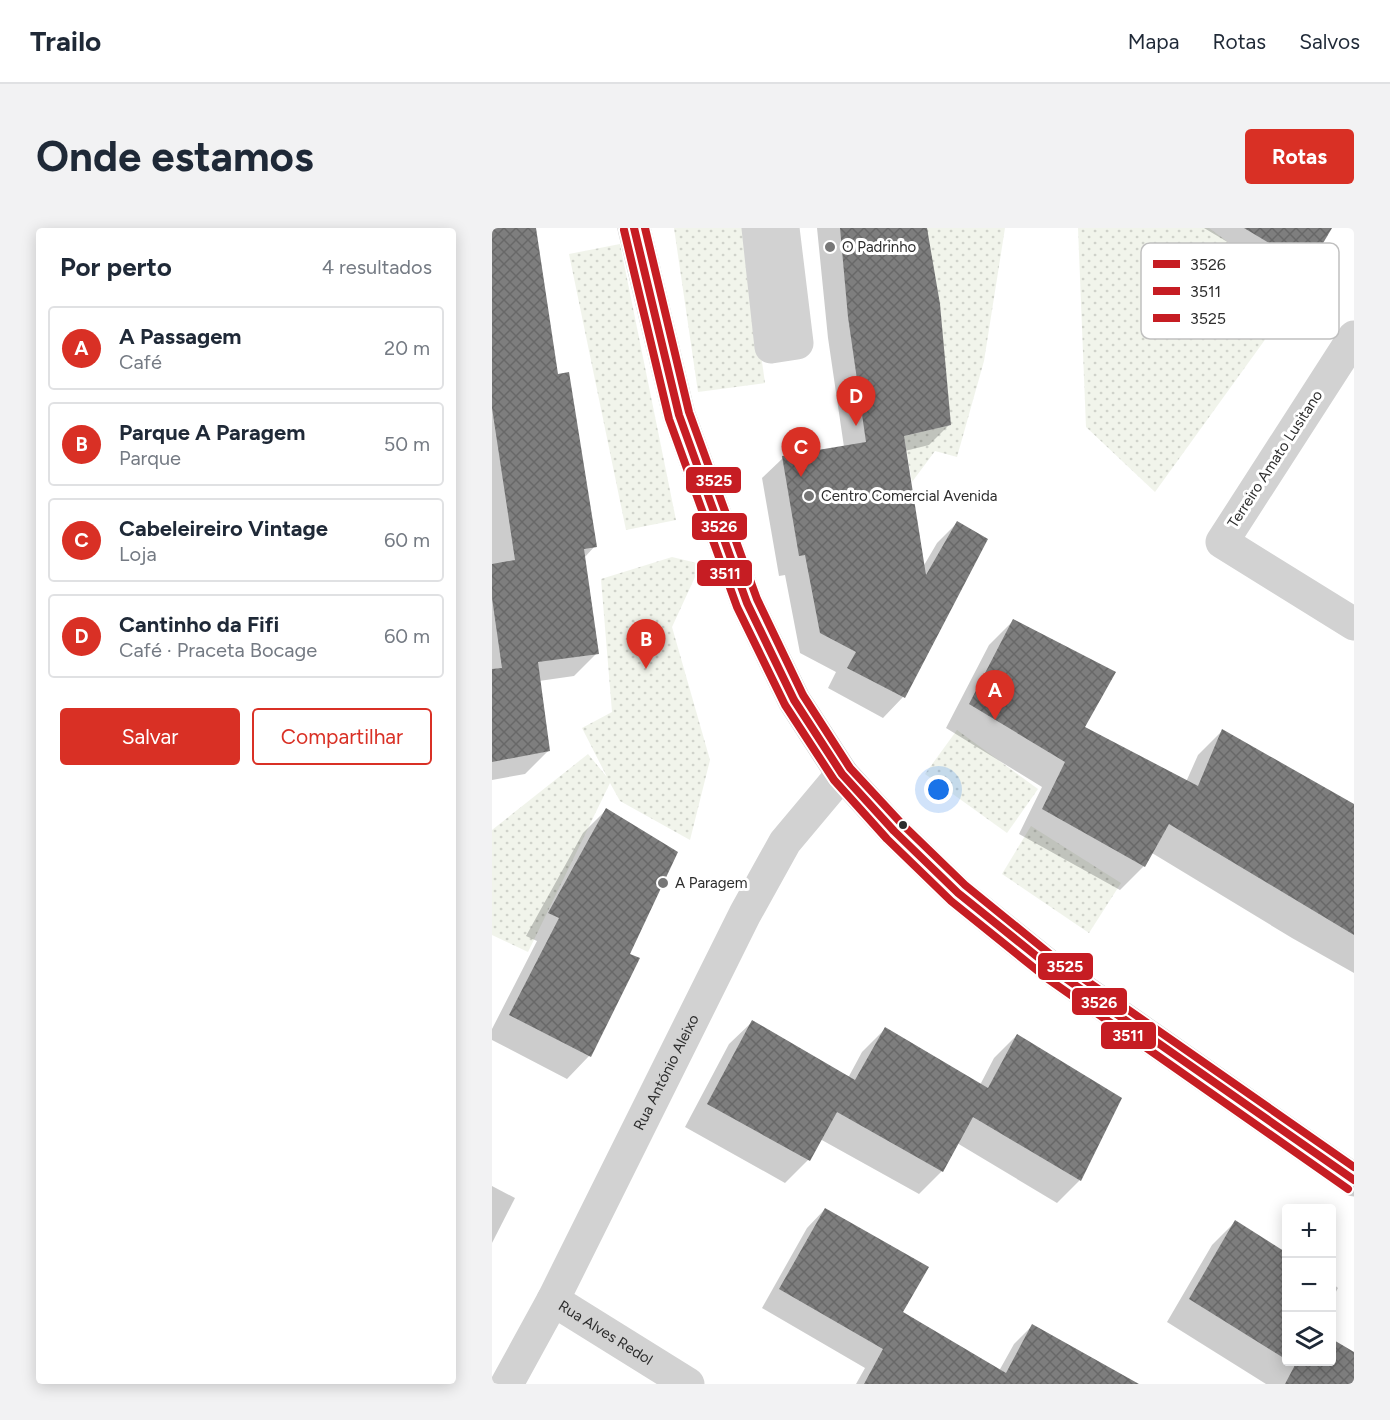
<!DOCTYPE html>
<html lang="pt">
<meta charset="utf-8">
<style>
:root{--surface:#fff;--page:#f2f2f3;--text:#1f2937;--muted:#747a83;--line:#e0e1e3;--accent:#d93025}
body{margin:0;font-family:Figtree,sans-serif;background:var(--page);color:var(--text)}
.controls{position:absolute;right:18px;bottom:18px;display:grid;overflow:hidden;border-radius:6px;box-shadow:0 3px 15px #0003}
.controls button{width:54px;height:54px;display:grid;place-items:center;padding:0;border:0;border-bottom:2px solid var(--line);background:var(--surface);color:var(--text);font:30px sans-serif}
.you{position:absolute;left:447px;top:562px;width:21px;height:21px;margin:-15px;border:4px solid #fff;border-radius:50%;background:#1a73e8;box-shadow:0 0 0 9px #1a73e833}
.badge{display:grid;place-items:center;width:39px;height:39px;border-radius:50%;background:var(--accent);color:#fff;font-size:20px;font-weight:700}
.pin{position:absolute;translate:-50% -50px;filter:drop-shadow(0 2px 3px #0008)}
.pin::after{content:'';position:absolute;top:32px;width:21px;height:18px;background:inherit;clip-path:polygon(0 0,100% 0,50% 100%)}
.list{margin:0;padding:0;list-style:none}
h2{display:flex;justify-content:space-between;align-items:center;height:78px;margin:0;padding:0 24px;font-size:26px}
h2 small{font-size:20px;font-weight:400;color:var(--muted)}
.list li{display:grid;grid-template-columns:39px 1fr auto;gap:18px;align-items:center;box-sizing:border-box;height:84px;margin:0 12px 12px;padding:0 12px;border:2px solid var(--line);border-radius:6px}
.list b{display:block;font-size:22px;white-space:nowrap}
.list p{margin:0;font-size:20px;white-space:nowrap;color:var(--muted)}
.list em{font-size:20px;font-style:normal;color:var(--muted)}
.actions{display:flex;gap:12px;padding:18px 24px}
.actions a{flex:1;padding:14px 0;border:2px solid var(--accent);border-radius:6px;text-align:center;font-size:21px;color:var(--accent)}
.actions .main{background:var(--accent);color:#fff}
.icon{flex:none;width:33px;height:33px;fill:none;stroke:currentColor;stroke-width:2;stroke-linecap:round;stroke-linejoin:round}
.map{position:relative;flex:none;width:862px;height:1156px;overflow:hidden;border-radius:6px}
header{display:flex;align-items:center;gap:36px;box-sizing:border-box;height:84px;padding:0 30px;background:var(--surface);border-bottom:2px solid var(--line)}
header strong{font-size:28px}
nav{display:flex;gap:33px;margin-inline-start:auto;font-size:21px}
.intro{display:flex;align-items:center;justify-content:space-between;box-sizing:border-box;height:144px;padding:0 36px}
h1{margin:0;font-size:42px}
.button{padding:15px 27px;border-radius:6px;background:var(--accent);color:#fff;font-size:21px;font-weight:700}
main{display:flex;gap:36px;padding:0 36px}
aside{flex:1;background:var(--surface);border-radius:6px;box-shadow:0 3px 15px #0003}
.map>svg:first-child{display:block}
</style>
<header>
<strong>Trailo</strong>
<nav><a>Mapa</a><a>Rotas</a><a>Salvos</a></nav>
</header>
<div class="intro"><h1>Onde estamos</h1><a class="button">Rotas</a></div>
<main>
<aside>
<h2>Por perto<small>4 resultados</small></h2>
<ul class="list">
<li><span class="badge">A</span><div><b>A Passagem</b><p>Café</p></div><em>20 m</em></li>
<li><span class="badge">B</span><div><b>Parque A Paragem</b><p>Parque</p></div><em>50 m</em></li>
<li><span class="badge">C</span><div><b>Cabeleireiro Vintage</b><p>Loja</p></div><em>60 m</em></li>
<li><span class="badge">D</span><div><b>Cantinho da Fifi</b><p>Café · Praceta Bocage</p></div><em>60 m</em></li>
</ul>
<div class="actions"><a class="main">Salvar</a><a>Compartilhar</a></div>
</aside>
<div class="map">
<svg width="862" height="1156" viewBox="0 0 862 1156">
<defs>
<pattern id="grass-dots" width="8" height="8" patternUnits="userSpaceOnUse" patternTransform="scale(1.5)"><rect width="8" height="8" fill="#f1f4eb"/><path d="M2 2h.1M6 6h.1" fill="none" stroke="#cfd2ca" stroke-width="1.8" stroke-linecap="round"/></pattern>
<pattern id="building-cross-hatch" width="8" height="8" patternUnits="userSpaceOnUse" patternTransform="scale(1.5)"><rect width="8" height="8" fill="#7e7e7e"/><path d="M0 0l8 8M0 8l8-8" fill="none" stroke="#686868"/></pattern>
</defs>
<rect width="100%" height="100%" fill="#fff"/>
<g fill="url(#grass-dots)">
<path d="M182,0H251L273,155L206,164Z"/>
<path d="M434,0H513L492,133L465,229L443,223L420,254L412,208L459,197Z"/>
<path d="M586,0H717L806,66L663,264L594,199Z"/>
<path d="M128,16L184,292L134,302L77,26Z"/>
<path d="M180,329L209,336L180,399L218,532L198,612L128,573L118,555L36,724L0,707V602L96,526L115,549L90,500L120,484L109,351Z"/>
<path d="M465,502L546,561L515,605L433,546Z"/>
<path d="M539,598L629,655L597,705L510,646Z"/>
</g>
<g fill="#0003">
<path d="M0,0H42L64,147L103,318L92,330L105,425L82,448L47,453L56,523L33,546L0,552Z"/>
<path d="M325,0H435L458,196L437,217L413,223L431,339L445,315L465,295L411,469L391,490L336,460L344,444L308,425L293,347L287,348L270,250L291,230L352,219L336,110Z"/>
<path d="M712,0H838L816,38L801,53Z"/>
<path d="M521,393L591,500L694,554L706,527L730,503L862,579V745L800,710L660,625L652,638L628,662L527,606L550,559L454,500L497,417Z"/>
<path d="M114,582L136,726L97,828L75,851L0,812V801L45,713L34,708L91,605Z"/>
<path d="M260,794L356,850L370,824L393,801L488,857L502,830L525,807L588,952L565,975L465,915L450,943L427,966L328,911L316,932L293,955L193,899L237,816Z"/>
<path d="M0,958L23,970L0,1015Z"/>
<path d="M333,981L409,1085L507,1143L522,1116L540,1098L644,1156H364L373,1140L270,1080L315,1000Z"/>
<path d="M743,994L794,1027V1134H840V1113L862,1126V1156H774L675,1094L720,1017Z"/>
<path d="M840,1055L846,1060L840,1071Z"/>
</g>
<g fill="url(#building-cross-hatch)">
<path d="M0,0H44L66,146L77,144L105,319L92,321L107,426L46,434L58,523L0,534V441L10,440L0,370V336L23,332L0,180Z"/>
<path d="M348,0H435L448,76L459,197L412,208L434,347L465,293L496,311L413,470L355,440L364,424L328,405L313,327L307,328L290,228L374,214L356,89Z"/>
<path d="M752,0H840L817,39Z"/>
<path d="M521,391L624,444L593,499L706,558L730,501L862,576V707L677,596L653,639L550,581L573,534L477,476Z"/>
<path d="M114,580L186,624L138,726L148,730L99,829L17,787L67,690L56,685Z"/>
<path d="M260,792L363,852L393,799L496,860L525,806L630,870L589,953L481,889L451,944L345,884L318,933L215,876Z"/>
<path d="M333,980L437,1039L411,1084L514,1145L540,1096L647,1156H372L391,1121L287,1061Z"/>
<path d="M743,992L795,1025V1132L697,1071Z"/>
<path d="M840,1111L862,1124V1156H793L803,1137L798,1134H840Z"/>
</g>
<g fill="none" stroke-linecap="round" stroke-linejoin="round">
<g stroke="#d2d2d2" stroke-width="33">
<path d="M266,0L279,119L305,115L291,0"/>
<path d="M862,109L730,314L862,396"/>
<path id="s1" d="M61,1072L196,1156"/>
<path id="s2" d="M15,1156L61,1072L253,686L293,614L350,546"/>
</g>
<path stroke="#cbcbcb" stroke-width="33" d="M142,0L187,187L255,375L302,472L350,546L402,603L466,665L563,743L862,952"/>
<defs>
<path id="bus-1" d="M142,0L187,187L255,375L302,472L350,546L402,603L466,665L563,743L862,952"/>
<path id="bus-2" d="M132,2L177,191L245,379L293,477L342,552L395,611L459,673L556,751L856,961"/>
<path id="bus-3" d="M153,0L197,184L265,371L311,467L358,540L410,596L473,657L569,735L862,939"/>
</defs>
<use href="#bus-1" stroke="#fff" stroke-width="12"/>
<use href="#bus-2" stroke="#fff" stroke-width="12"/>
<use href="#bus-3" stroke="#fff" stroke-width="12"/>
<use href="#bus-1" stroke="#c61d23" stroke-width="8"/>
<use href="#bus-2" stroke="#c61d23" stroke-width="8"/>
<use href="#bus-3" stroke="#c61d23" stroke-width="8"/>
</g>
<g fill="#767676" stroke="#fff" stroke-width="2">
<circle cx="338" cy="19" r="6"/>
<circle cx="317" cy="268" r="6"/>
<circle cx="171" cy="655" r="6"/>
</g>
<circle fill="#2d2d2d" stroke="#fff" stroke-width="2" cx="411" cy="597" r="5"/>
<g text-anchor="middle" stroke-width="6" stroke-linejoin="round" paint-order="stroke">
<g font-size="15" fill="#2d2d2d" stroke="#fff" text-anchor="start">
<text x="350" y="24">O Padrinho</text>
<text x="329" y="273">Centro Comercial Avenida</text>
<text x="183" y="660">A Paragem</text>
</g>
<g font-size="15" fill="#2d2d2d" stroke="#fff">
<text transform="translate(783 231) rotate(-57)" y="5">Terreiro Amato Lusitano</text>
<text dy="5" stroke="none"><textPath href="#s2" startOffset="350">Rua António Aleixo</textPath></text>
<text dy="5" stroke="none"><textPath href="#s1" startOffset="62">Rua Alves Redol</textPath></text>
</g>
</g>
<rect x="649" y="15" width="198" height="96" rx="9" fill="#fff" stroke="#c0c0c0" stroke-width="1.5"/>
<rect x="661" y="32" width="27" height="8" fill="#c61d23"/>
<rect x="661" y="59" width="27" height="8" fill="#c61d23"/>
<rect x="661" y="86" width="27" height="8" fill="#c61d23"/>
<g font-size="16" fill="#2d2d2d">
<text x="698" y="42">3526</text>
<text x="698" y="69">3511</text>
<text x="698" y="96">3525</text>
</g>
<g stroke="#fff" stroke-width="2">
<rect x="193" y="238" width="57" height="28" rx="6" fill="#c61d23"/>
<rect x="199" y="284" width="57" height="29" rx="6" fill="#c61d23"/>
<rect x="204" y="331" width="57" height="28" rx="6" fill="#c61d23"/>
<rect x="545" y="724" width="57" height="29" rx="6" fill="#c61d23"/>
<rect x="579" y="759" width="57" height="29" rx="6" fill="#c61d23"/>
<rect x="608" y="793" width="57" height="29" rx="6" fill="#c61d23"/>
</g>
<g font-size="16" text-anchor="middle" font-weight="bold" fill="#fff">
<text x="222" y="258">3525</text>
<text x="227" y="304">3526</text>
<text x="233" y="351">3511</text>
<text x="573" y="744">3525</text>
<text x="607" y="780">3526</text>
<text x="636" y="813">3511</text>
</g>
</svg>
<div class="controls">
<button>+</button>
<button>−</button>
<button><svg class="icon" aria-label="layers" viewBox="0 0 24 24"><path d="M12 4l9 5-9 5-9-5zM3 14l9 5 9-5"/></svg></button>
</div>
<div class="you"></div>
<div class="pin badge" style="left:503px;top:492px">A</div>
<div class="pin badge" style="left:154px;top:441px">B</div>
<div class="pin badge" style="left:309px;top:249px">C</div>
<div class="pin badge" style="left:364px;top:198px">D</div>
</div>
</main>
